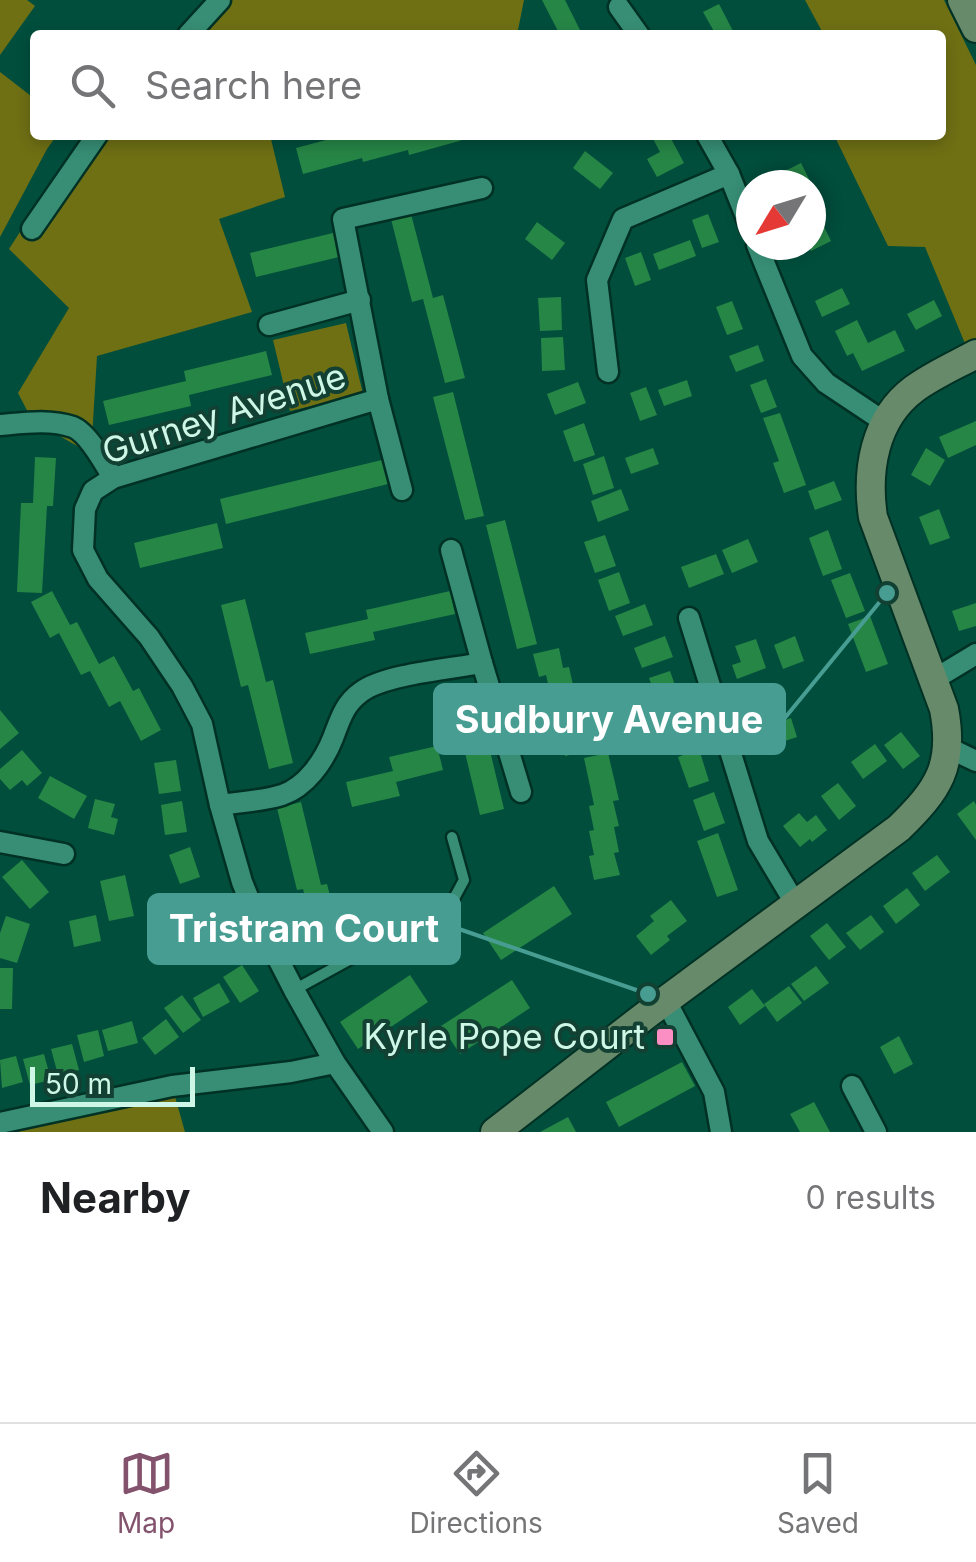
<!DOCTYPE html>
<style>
:root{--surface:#fff;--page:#f6f6f6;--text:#202124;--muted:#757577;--line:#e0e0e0;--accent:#83526c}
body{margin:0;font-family:Inter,sans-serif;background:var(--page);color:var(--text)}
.compass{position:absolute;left:736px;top:170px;width:90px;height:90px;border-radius:50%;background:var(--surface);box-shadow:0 5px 15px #0003;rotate:232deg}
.scale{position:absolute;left:30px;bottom:25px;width:165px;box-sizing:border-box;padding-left:10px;border:5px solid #cef7e7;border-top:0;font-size:28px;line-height:35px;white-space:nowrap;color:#cef7e7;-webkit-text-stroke:8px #124133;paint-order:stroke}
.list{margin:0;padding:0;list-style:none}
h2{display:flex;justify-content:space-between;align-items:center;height:130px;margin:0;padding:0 40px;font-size:42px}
h2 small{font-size:32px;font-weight:400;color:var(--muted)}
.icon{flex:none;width:55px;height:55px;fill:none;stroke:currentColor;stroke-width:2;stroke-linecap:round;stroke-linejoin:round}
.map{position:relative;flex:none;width:976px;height:1132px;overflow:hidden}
.search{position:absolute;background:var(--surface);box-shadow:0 5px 15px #0003;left:30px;right:30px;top:30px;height:110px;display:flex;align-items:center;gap:25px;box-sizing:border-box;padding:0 35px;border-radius:10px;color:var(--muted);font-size:38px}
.sheet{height:290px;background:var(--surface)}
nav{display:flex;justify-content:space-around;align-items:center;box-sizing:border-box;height:140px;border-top:2px solid var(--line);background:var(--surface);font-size:28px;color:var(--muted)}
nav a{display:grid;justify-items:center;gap:5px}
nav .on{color:var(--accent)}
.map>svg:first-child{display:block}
</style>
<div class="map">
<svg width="976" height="1132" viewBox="0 0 976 1132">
<rect width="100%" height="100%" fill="#014e3c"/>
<g fill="#6f7014">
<path d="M0,0H27L35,6L0,55Z"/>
<path d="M206,0H524L517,35H174Z"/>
<path d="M805,0H944L976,65V370L925,247L888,246L834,135H941V35H824Z"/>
<path d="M0,72L35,99V135H57L47,149L0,237Z"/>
<path d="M85,135H270L285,197L219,219L252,312L97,356L91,454L32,420L18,393L69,308L9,249L65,162Z"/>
<path d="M346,323L363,394L290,411L273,340Z"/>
<path d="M172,1086L185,1132H0Z"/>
</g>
<g fill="#268646">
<path d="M542,0H565L581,32L576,35H560Z"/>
<path d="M719,4L733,31L724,35H716L703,12Z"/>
<path d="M345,135H355L357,140L377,135L477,136L409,155L408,150L363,162L362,158L303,174L296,148Z"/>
<path d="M651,135H669L684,163L657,177L647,159L660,152Z"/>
<path d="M585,151L613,173L600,189L573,168Z"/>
<path d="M801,163L816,193L811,195V185H787L781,173Z"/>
<path d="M815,208L831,241L811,251L808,245H811V210Z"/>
<path d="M411,214L433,298L443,295L465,378L445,383L423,299L412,302L391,219Z"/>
<path d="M708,214L719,242L702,248L692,220Z"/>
<path d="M537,222L565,243L552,260L525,239Z"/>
<path d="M333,233L339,257L256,277L250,253Z"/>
<path d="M690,240L696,256L659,270L653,254Z"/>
<path d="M641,252L651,280L635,286L625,258Z"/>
<path d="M842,288L850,304L822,317L815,301Z"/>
<path d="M561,297L562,330L540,331L538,298Z"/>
<path d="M934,300L942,316L916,330L907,314Z"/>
<path d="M732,301L743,329L727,335L716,307Z"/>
<path d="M857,320L868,343L895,330L905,351L862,371L853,353L847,356L835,331Z"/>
<path d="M563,337L565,370L542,371L541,338Z"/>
<path d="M758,345L764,361L736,372L729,356Z"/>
<path d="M266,351L272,375L189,395L191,406L109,425L103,401L186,381L184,371Z"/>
<path d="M766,379L777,407L761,413L750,385Z"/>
<path d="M687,380L692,396L664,406L658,390Z"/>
<path d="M578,382L586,403L555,415L547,394Z"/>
<path d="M646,387L657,415L640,421L630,393Z"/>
<path d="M453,392L484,516L465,520L433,397Z"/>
<path d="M780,413L806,485L784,493L773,463L779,461L763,418Z"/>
<path d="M976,421V445L948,458L939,437Z"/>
<path d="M584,423L595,455L574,462L563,431Z"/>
<path d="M653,448L659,464L631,474L625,458Z"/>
<path d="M926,448L945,460L930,486L911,475Z"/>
<path d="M604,456L614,488L593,495L583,464Z"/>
<path d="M35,457L56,458L53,506H47L42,593L17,592L21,503H33Z"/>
<path d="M386,459L392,483L226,524L220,499Z"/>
<path d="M834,481L842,500L815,510L808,491Z"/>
<path d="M621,489L629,510L598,522L591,501Z"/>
<path d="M939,509L950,538L930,545L919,517Z"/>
<path d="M505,520L537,644L517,649L486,525Z"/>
<path d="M217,523L223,548L140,568L134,543Z"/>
<path d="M828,530L842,569L823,576L809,538Z"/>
<path d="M605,535L616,566L595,573L584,542Z"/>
<path d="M748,539L758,562L732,573L722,550Z"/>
<path d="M716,554L724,574L689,588L681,567Z"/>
<path d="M619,572L630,603L609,611L598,580Z"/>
<path d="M850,573L865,611L846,618L831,580Z"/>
<path d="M52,591L70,625L77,622L99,664L114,656L133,691L139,688L161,730L141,741L120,701L109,707L90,671L81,675L59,633L50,638L31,602Z"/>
<path d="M450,591L455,614L373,632L375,640L310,654L305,633L368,619L366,610Z"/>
<path d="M245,599L266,682L273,680L293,763L269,769L248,685L241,687L221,605Z"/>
<path d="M976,603V626L959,631L952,611Z"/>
<path d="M645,604L653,625L623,636L615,616Z"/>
<path d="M870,616L888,664L866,672L848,624Z"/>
<path d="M665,636L673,657L642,668L634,648Z"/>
<path d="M795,636L804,661L783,669L774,645Z"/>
<path d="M756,639L766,668L737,679L732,665L741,662L735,646Z"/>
<path d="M559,648L563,668L569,667L588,751L565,756L546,675L539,677L533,654Z"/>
<path d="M670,671L681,702L660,709L649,678Z"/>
<path d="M0,710L19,733L0,749Z"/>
<path d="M791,718L797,737L773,745L767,726Z"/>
<path d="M484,726L504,809L480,815L460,732Z"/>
<path d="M901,732L920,756L903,769L884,745Z"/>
<path d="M875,744L887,761L863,779L851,762Z"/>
<path d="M437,746L443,770L396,782L400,796L352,807L346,782L393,771L389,757Z"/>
<path d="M699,749L709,781L689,788L678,757Z"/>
<path d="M22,750L42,773L27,786L22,780L10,790L0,779V769Z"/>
<path d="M608,753L619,800L613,801L619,826L614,827L619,852L614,853L620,875L594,880L589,856L594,855L589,831L594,830L589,806L594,805L584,758Z"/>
<path d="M176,760L181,791L159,794L154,763Z"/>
<path d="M50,776L87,796L74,819L38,798Z"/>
<path d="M838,783L856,806L839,820L821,796Z"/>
<path d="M714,792L725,823L704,831L693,800Z"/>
<path d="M95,799L115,804L111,817L118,819L114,835L88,828Z"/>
<path d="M182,801L187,832L165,835L161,805Z"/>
<path d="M974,801L976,805V840L957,814Z"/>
<path d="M301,802L321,885L327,884L342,942L318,948L303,889L297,890L277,808Z"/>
<path d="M799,813L807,822L816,815L827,830L812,842L810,839L800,847L783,826Z"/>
<path d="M718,833L738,890L717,897L697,841Z"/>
<path d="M190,847L200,877L180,884L169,855Z"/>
<path d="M937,855L950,872L925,891L912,873Z"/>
<path d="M22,860L49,892L30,909L2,877Z"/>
<path d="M125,875L134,916L109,921L100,881Z"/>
<path d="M554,886L572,914L501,960L483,933Z"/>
<path d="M907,888L920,905L896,924L883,906Z"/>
<path d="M205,894L216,923L195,930L184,901Z"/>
<path d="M671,900L687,921L667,936L670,940L651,955L636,936L654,921L650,916Z"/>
<path d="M96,915L101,941L74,947L69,921Z"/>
<path d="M871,915L884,932L860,950L846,933Z"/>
<path d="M6,916L30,924L17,963L0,958V933Z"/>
<path d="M827,923L846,947L829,960L810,936Z"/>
<path d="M242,965L259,991L240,1003L223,977Z"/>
<path d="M816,966L829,983L804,1001L791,984Z"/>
<path d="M0,968H13L12,1009H0Z"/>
<path d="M410,975L428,1002L358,1049L340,1022Z"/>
<path d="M512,980L530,1008L460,1054L441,1026Z"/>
<path d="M219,983L230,1002L203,1017L193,998Z"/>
<path d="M789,986L802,1003L777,1022L764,1004Z"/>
<path d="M752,989L765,1006L740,1025L728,1007Z"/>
<path d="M182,995L201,1020L183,1033L164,1008Z"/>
<path d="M166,1019L179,1037L155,1055L142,1038Z"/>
<path d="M132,1021L138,1043L108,1051L102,1030Z"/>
<path d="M98,1030L104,1056L84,1062L77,1035Z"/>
<path d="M899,1036L913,1064L894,1074L880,1047Z"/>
<path d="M72,1044L79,1070L58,1075L51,1049Z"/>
<path d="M44,1054L51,1080L30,1085L23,1059Z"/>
<path d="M16,1056L23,1082L2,1088L0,1060Z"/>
<path d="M682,1062L695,1086L619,1127L606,1102Z"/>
<path d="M814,1102L830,1132H800L790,1114Z"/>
<path d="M568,1117L576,1132H540Z"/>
</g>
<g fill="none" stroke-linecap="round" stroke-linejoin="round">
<defs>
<path id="lane" d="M294,990L451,904L464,880L452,837"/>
<g id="street">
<path d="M619,7L639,35"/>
<path d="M188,35L220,0"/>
<path d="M707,135L729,174L751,229"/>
<path d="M32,229L97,135"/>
<path d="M757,245L802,356L826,383L886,423"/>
<path d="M269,325L360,300"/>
<path d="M608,372L597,280L623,219L729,174"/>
<path d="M378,399L343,219L482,188"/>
<path d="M0,425C23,423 50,419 73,427C88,433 105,464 113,478"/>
<path d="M451,550L482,663"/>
<path d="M689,618L758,841L795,903"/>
<path d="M933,680L976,654"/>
<path d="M947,747L976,761"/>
<path d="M220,805C240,802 263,801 282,795C306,787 324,761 333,738C340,720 344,704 361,692C385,674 451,669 482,663L521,792"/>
<path d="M0,842L64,854"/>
<path d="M666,1001L714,1092L721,1132"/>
<path d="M852,1086L876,1132"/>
<path d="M0,1123L172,1086L291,1072L335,1063"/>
<path d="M383,1132L335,1063L294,990L255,914L242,882L220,805L202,724L182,686L149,637L98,579L83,550L85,509L93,491L113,478L378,399L402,490"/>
</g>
<g id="secondary">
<path d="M962,0L976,28"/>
<path d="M495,1132L650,1012L899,828C938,790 955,766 944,709L873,517C866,471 874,419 914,389C933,375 956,365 976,354"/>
</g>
</defs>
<use href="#lane" stroke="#003124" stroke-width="15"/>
<use href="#street" stroke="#003124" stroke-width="25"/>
<use href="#secondary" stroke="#003124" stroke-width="32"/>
<use href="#lane" stroke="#378e74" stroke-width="10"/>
<use href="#street" stroke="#378e74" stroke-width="20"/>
<use href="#secondary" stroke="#678b6a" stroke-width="28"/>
</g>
<rect fill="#fb8fc4" stroke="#124133" stroke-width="4" x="655" y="1027" width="20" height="20" rx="5"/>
<g text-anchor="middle" stroke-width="8" stroke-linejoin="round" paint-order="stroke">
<g font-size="35" fill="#cef7e7" stroke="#124133">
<text transform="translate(224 414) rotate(-18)" y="12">Gurney Avenue</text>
</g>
<g font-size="35" fill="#cef7e7" stroke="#124133" text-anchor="end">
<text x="645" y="1049">Kyrle Pope Court</text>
</g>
</g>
<path fill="none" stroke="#489d92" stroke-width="4" d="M887 593L784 719M648 994L459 929"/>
<g fill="#489d92" stroke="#124133" stroke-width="4">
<circle cx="887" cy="593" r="10"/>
<circle cx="648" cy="994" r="10"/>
</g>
<g fill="#489d92" stroke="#489d92" stroke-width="4">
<rect x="435" y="685" width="349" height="68" rx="10"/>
<rect x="149" y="895" width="310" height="68" rx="10"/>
</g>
<g font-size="38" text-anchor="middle" font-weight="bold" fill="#fff">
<text x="609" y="733">Sudbury Avenue</text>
<text x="304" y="942">Tristram Court</text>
</g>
</svg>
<svg class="compass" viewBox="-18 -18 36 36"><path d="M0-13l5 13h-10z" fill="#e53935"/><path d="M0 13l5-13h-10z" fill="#757577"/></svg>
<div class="scale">50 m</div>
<div class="search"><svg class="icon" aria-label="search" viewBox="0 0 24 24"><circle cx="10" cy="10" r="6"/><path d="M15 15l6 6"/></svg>Search here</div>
</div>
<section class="sheet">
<h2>Nearby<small>0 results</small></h2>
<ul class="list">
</ul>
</section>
<nav>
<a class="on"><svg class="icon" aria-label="map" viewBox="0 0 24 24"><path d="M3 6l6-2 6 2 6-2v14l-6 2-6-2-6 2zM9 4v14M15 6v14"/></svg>Map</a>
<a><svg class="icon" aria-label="directions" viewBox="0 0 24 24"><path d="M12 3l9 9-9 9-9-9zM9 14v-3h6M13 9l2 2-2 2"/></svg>Directions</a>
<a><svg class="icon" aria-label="saved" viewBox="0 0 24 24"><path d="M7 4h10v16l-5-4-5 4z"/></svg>Saved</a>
</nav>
